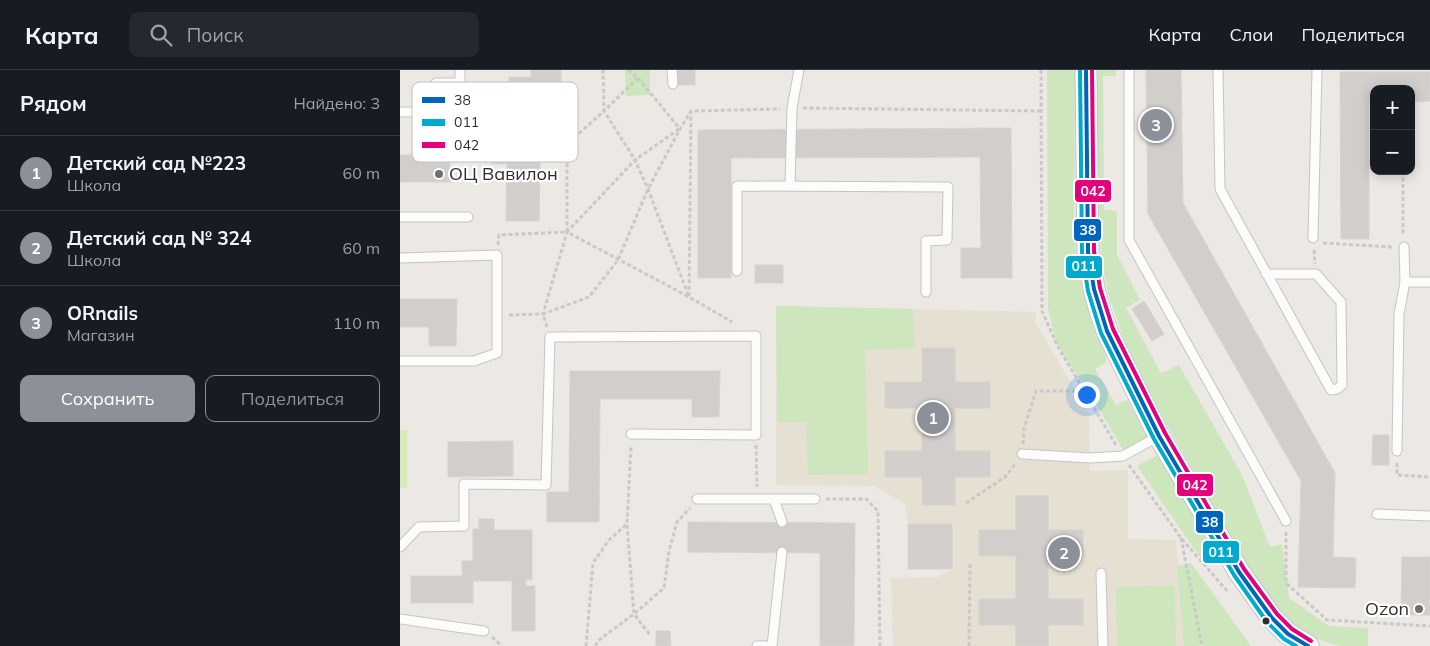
<!DOCTYPE html>
<html lang="ru">
<meta charset="utf-8">
<style>
:root{--surface:#171b24;--page:#242831;--text:#f1f3f6;--muted:#9ea1a6;--line:#363941;--accent:#8c9099}
body{margin:0;font-family:Mulish,sans-serif;background:var(--page);color:var(--text)}
.controls{position:absolute;right:15px;top:15px;display:grid;overflow:hidden;border-radius:10px;box-shadow:0 2px 12px #0003}
.controls button{width:45px;height:45px;display:grid;place-items:center;padding:0;border:0;border-bottom:1px solid var(--line);background:var(--surface);color:var(--text);font:25px sans-serif}
.you{position:absolute;left:686px;top:324px;width:18px;height:18px;margin:-12px;border:4px solid #fff;border-radius:50%;background:#1a73e8;box-shadow:0 0 0 8px #1a73e833}
.badge{display:grid;place-items:center;width:32px;height:32px;border-radius:50%;background:var(--accent);color:#fff;font-size:16px;font-weight:700}
.pin{position:absolute;translate:-50% -50%;border:2px solid #fff;box-shadow:0 1px 5px #0006}
.list{margin:0;padding:0;list-style:none}
h2{display:flex;justify-content:space-between;align-items:center;height:65px;margin:0;padding:0 20px;font-size:21px}
h2 small{font-size:16px;font-weight:400;color:var(--muted)}
.list li{display:grid;grid-template-columns:32px 1fr auto;gap:15px;align-items:center;box-sizing:border-box;height:75px;padding:0 20px;border-top:1px solid var(--line)}
.list b{display:block;font-size:19px;white-space:nowrap}
.list p{margin:0;font-size:16px;white-space:nowrap;color:var(--muted)}
.list em{font-size:16px;font-style:normal;color:var(--muted)}
.actions{display:flex;gap:10px;padding:15px 20px}
.actions a{flex:1;padding:11px 0;border:1px solid var(--accent);border-radius:10px;text-align:center;font-size:18px;color:var(--accent)}
.actions .main{background:var(--accent);color:#fff}
.icon{flex:none;width:28px;height:28px;fill:none;stroke:currentColor;stroke-width:2;stroke-linecap:round;stroke-linejoin:round}
.map{position:relative;flex:none;width:1030px;height:576px;overflow:hidden}
header{display:flex;align-items:center;gap:30px;box-sizing:border-box;height:70px;padding:0 25px;background:var(--surface);border-bottom:1px solid var(--line)}
header strong{font-size:24px}
nav{display:flex;gap:28px;margin-inline-start:auto;font-size:18px}
.search{width:350px;height:45px;background:var(--page);display:flex;align-items:center;gap:12px;box-sizing:border-box;padding:0 18px;border-radius:10px;color:var(--muted);font-size:19px}
main{display:flex}
aside{flex:1;background:var(--surface)}
.map>svg:first-child{display:block}
</style>
<header>
<strong>Карта</strong>
<div class="search"><svg class="icon" aria-label="search" viewBox="0 0 24 24"><circle cx="10" cy="10" r="6"/><path d="M15 15l6 6"/></svg>Поиск</div>
<nav><a>Карта</a><a>Слои</a><a>Поделиться</a></nav>
</header>
<main>
<aside>
<h2>Рядом<small>Найдено: 3</small></h2>
<ul class="list">
<li><span class="badge">1</span><div><b>Детский сад №223</b><p>Школа</p></div><em>60 m</em></li>
<li><span class="badge">2</span><div><b>Детский сад № 324</b><p>Школа</p></div><em>60 m</em></li>
<li><span class="badge">3</span><div><b>ORnails</b><p>Магазин</p></div><em>110 m</em></li>
</ul>
<div class="actions"><a class="main">Сохранить</a><a>Поделиться</a></div>
</aside>
<div class="map">
<svg width="1030" height="576" viewBox="0 0 1030 576">
<rect width="100%" height="100%" fill="#ece8e4"/>
<path fill="#e6e0d3" d="M376,236L636,242L635,252L689,344L690,401L728,400V469L776,470L784,576H493L491,508L539,507L552,499V454H508L505,434L474,416L376,415Z"/>
<g fill="#cee6be">
<path d="M225,0H250V25L226,26Z"/>
<path d="M647,0H675L674,163L679,205L693,258L706,286V293L695,299L716,335L727,330L748,367L724,381L685,316L656,273L648,238Z"/>
<path d="M697,0H716V6H703L704,140L717,141V185L740,230L726,238L761,303L779,295L842,405L870,477L882,474L889,528L929,556L968,558V576H940L913,568L897,558L874,533L852,504L750,325L730,286L708,224L701,188L699,137Z"/>
<path d="M376,236L513,239L515,278L465,280L468,404L408,405L406,352H377Z"/>
<path d="M758,385L790,437L816,491L806,496L737,396Z"/>
<path d="M791,493L851,576H784L777,496Z"/>
<path d="M775,515L776,576H717L716,517Z"/>
</g>
<rect fill="#d9eabb" x="0" y="360" width="7" height="58"/>
<g fill="#d1cecb" stroke="#d7d4d0">
<path d="M131,0H161V35H109V7H131Z"/>
<rect x="276" y="0" width="19" height="15"/>
<path d="M746,0H781L783,133L935,403L933,487L956,488L955,518L898,517L901,411L748,144Z"/>
<path d="M940,2H1030V31L1011,32V19H974V32H969V169H941Z"/>
<path d="M58,28H73V38H111V88H105V94H91V90H52V85H42V70H53L52,37H58Z"/>
<path d="M611,58L612,208H561V178H581L580,87L331,88V208H298V60Z"/>
<rect x="0" y="85" width="50" height="27"/>
<path d="M107,90L140,91L139,151H106Z"/>
<rect x="355" y="195" width="28" height="18"/>
<path d="M0,229H57L56,276H29V257H0Z"/>
<path d="M744,231L764,264L752,271L732,239Z"/>
<path d="M522,278H555V312H590V338H555V381H590V407H555V435H522V407H485V381H522V338H485V312H522Z"/>
<path d="M170,301H320L319,347H292V329H200L199,452H147V422H169Z"/>
<path d="M973,365H989V395H972Z"/>
<path d="M113,371V406L48,407V372Z"/>
<path d="M616,426H648V460H683V486H648V529H683V555H648V576H616V555H579V529H616V486H579V460H616Z"/>
<path d="M79,449H94V460H132V510H126V516H112V511H73V506H62V491H73V459H79Z"/>
<path d="M288,452L455,453L454,576H420V483L288,482Z"/>
<rect x="508" y="454" width="44" height="45"/>
<path d="M1002,487H1030V545H1001Z"/>
<rect x="11" y="506" width="62" height="27"/>
<rect x="112" y="516" width="23" height="45"/>
<path d="M256,561H270L271,576H256Z"/>
</g>
<g fill="none" stroke-linecap="round" stroke-linejoin="round">
<defs>
<g id="service">
<path d="M272,0L273,14"/>
<path d="M729,0V170L886,451"/>
<path d="M818,0L820,119L931,320L937,319L942,315L941,232L916,204H866"/>
<path d="M0,42H36V13H60V0"/>
<path d="M390,116L392,38L399,0"/>
<path d="M0,147H68"/>
<path d="M913,168L917,0"/>
<path d="M1004,177L1005,212"/>
<path d="M0,188L97,185V283L74,291H0"/>
<path d="M337,201V116L548,117L547,170L526,171V222"/>
<path d="M997,381L999,244L1005,212H1030"/>
<path d="M622,384L690,388L723,386L759,366"/>
<path d="M297,429H374L382,452"/>
<path d="M374,429H415"/>
<path d="M977,444L1030,446"/>
<path d="M0,477L19,457L64,456V414L146,415L150,267L356,266V365L231,364"/>
<path d="M701,503L703,576"/>
<path d="M0,549L84,561"/>
<path d="M357,576H372L382,482"/>
</g>
<path id="tertiary" d="M686,0L688,182L694,219L700,241L707,261L759,366L839,502L872,548L888,564L908,576"/>
</defs>
<use href="#service" stroke="#c5c4c5" stroke-width="11"/>
<use href="#tertiary" stroke="#c5c4c5" stroke-width="23"/>
<g stroke="#c9c9c8" stroke-width="3" stroke-dasharray="4 2.5" stroke-linecap="butt">
<path d="M228,0L238,8L280,59"/>
<path d="M641,0L642,241L657,275L716,375"/>
<path d="M238,8L204,41L235,90L248,119L289,227L291,43"/>
<path d="M403,38L641,41"/>
<path d="M279,59L235,90L167,162L289,227L332,252"/>
<path d="M1003,101V166"/>
<path d="M923,173L992,177"/>
<path d="M98,175L99,165L167,162V74L204,41L203,0"/>
<path d="M914,180L915,194"/>
<path d="M109,245L143,244L167,162"/>
<path d="M147,257L143,244L189,227L218,190L248,119L280,59L291,41L380,39"/>
<path d="M623,374L624,358L636,321H675L682,318"/>
<path d="M356,375L357,417"/>
<path d="M997,393V405L1030,407"/>
<path d="M729,395L781,468L828,522"/>
<path d="M426,429H466L478,441L480,576"/>
<path d="M566,433L605,407L616,393"/>
<path d="M227,455L234,544L250,565"/>
<path d="M886,462V513L927,550L1030,556"/>
<path d="M781,468L802,576"/>
<path d="M92,567L102,576"/>
<path d="M186,576L193,493L209,470L227,454L231,375"/>
<path d="M195,576L199,570L234,544L264,518L269,481L277,452L290,438"/>
<path d="M569,576L570,493"/>
</g>
<use href="#service" stroke="#fcfcfb" stroke-width="9"/>
<use href="#tertiary" stroke="#fcfcfb" stroke-width="21"/>
<defs>
<path id="bus-1" d="M686,0L688,182L694,219L707,261L759,366L839,502L872,548L888,564L908,576"/>
<path id="bus-2" d="M680,0L682,183L688,221L701,263L754,369L834,505L867,552L884,569L896,576"/>
<path id="bus-3" d="M692,0L694,181L700,218L713,259L765,363L844,499L877,544L892,559L911,571"/>
</defs>
<use href="#bus-1" stroke="#fff" stroke-width="8"/>
<use href="#bus-2" stroke="#fff" stroke-width="8"/>
<use href="#bus-3" stroke="#fff" stroke-width="8"/>
<use href="#bus-1" stroke="#0065bd" stroke-width="4"/>
<use href="#bus-2" stroke="#00a9ce" stroke-width="4"/>
<use href="#bus-3" stroke="#e5007d" stroke-width="4"/>
</g>
<g fill="#706f6e" stroke="#fff" stroke-width="2">
<circle cx="39" cy="104" r="5"/>
<circle cx="1019" cy="539" r="5"/>
</g>
<circle fill="#2e2e2e" stroke="#fff" stroke-width="2" cx="866" cy="551" r="4.5"/>
<g text-anchor="middle" stroke-width="4.5" stroke-linejoin="round" paint-order="stroke">
<g font-size="18" fill="#2e2e2e" stroke="#fff" text-anchor="start">
<text x="49" y="110">ОЦ Вавилон</text>
<text x="1009" y="545" text-anchor="end">Ozon</text>
</g>
</g>
<rect x="12" y="12" width="166" height="80" rx="8" fill="#fff" stroke="#c0c0c0" stroke-width="1"/>
<rect x="22" y="27" width="23" height="6" fill="#0065bd"/>
<rect x="22" y="49" width="23" height="7" fill="#00a9ce"/>
<rect x="22" y="72" width="23" height="6" fill="#e5007d"/>
<g font-size="14" fill="#2e2e2e">
<text x="54" y="35">38</text>
<text x="54" y="57">011</text>
<text x="54" y="80">042</text>
</g>
<g stroke="#fff" stroke-width="2">
<rect x="674" y="109" width="38" height="24" rx="5" fill="#e5007d"/>
<rect x="673" y="148" width="29" height="24" rx="5" fill="#0065bd"/>
<rect x="665" y="185" width="38" height="24" rx="5" fill="#00a9ce"/>
<rect x="776" y="403" width="38" height="24" rx="5" fill="#e5007d"/>
<rect x="795" y="440" width="29" height="24" rx="5" fill="#0065bd"/>
<rect x="802" y="470" width="38" height="24" rx="5" fill="#00a9ce"/>
</g>
<g font-size="14" text-anchor="middle" font-weight="bold" fill="#fff">
<text x="693" y="126">042</text>
<text x="688" y="165">38</text>
<text x="684" y="201">011</text>
<text x="795" y="420">042</text>
<text x="810" y="457">38</text>
<text x="821" y="487">011</text>
</g>
</svg>
<div class="controls">
<button>+</button>
<button>−</button>
</div>
<div class="you"></div>
<div class="pin badge" style="left:533px;top:348px">1</div>
<div class="pin badge" style="left:664px;top:483px">2</div>
<div class="pin badge" style="left:756px;top:55px">3</div>
</div>
</main>
